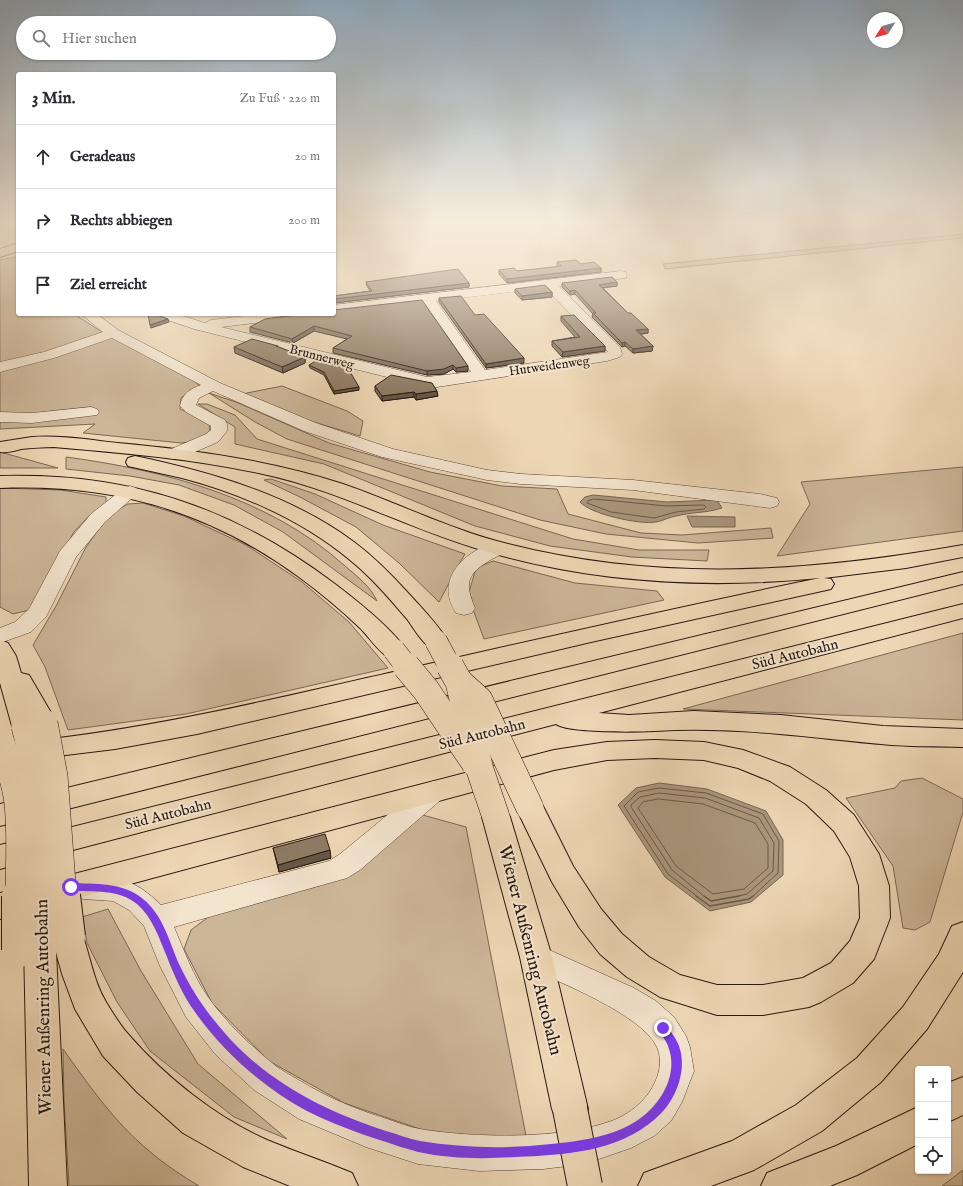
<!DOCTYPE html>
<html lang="de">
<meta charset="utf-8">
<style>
:root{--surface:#fff;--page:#f7f7f7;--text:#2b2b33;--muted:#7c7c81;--line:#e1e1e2}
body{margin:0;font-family:"IM FELL English",serif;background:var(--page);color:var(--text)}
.controls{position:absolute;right:12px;bottom:12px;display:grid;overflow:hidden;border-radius:4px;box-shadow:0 1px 3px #0004}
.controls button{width:36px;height:36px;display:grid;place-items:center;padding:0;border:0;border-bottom:1px solid var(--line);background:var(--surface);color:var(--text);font:20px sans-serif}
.compass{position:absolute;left:867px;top:12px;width:36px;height:36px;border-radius:50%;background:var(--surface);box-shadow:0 1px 3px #0004;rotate:234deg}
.stop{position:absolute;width:12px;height:12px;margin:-9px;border:3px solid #7c3aed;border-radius:50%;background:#fff}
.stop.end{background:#7c3aed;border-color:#fff;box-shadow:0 1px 4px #0008}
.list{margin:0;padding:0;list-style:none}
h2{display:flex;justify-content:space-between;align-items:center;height:52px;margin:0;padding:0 16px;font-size:17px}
h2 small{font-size:13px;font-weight:400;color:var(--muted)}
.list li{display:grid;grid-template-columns:26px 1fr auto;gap:12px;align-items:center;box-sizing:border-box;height:64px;padding:0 16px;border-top:1px solid var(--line)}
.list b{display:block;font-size:15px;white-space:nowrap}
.list em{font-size:13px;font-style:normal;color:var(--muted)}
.icon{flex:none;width:22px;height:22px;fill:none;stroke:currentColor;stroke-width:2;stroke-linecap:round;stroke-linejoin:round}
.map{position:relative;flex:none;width:963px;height:1186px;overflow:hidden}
.search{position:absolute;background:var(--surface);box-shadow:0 1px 3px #0004;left:16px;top:16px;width:320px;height:44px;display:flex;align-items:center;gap:10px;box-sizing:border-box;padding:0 14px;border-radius:22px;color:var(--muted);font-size:15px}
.panel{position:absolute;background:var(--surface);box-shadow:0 1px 3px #0004;left:16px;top:72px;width:320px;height:244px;border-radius:4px}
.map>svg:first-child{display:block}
</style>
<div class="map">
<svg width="963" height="1186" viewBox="0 0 963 1186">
<rect width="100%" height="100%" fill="#edd6b4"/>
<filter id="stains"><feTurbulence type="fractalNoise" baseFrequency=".005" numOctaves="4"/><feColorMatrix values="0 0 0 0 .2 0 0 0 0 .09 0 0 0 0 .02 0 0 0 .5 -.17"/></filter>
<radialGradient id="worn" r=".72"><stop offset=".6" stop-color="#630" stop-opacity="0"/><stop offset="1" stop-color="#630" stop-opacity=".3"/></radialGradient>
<g fill="#ccb698" stroke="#7a6854">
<path d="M963,234V238L665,269L663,264Z"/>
<path d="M16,257L18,260V314H74L102,332L191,378L200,386L181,398L180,409L209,423L210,431L198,441L181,443L83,433L95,424L0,429V260Z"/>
<path d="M282,386L347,411L363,421L360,436L284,413L242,394Z"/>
<path d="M209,393L236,402L329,443L430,472L502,486L557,489L568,514L641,533L682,535L771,528L773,538L698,543L606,534L540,520L287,439L255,422Z"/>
<path d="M198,404H207L235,415L257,439L573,539L639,550H709L707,561L632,557L550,546L475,526L324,464L235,444V427Z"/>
<path d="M0,452L58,468H0Z"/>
<path d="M66,457C164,470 270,498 345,566C358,577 370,586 377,601L283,532L234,505L179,485L130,476L66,469Z"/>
<path d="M963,467V531L777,556L810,504L801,482Z"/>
<path d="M271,479L315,494L383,525L465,554C455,570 448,586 439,602L399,563L356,527L300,497L264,480Z"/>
<path d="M0,488L61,490L106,497V504L87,518L74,532L29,610L13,614L0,607Z"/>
<path d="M143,503L184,516L246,545L302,582L349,622L388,668L186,714L68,730L45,667L33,645L56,606L86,547L110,514L128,504Z"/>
<path d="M493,561L575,583L657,591L664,600L484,639L468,596L476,568Z"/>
<path d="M963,633V720L683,709Z"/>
<path d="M922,778L963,799V812L930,922L915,930L903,928L893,866L846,798L895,788L901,781Z"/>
<path d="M419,814L466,827L526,1136L458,1142L344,1103L269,1061L212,1003L184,949L191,930L211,915L318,886Z"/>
<path d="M108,909L141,971L198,1064L287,1139L234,1117L150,1051L117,1002L87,943L82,917Z"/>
<path d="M63,1049C88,1084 114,1122 148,1150C164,1164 181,1175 199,1186H69L64,1101Z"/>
<path d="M963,1170V1186H942Z"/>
</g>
<g fill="#aa967c" stroke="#766451">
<path d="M593,495L667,502L717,500L722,508C707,513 692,512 676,516C669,517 663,521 656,522C640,525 590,514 580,502L585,497Z"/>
<path d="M687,516L735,517V527H692Z"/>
<path d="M659,783L707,789L766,811L783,840V875L751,902L710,911L665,877L618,805L636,788Z"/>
</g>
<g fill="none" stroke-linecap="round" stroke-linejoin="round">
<g stroke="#6a5846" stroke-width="1">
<path d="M594,499L667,506L704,505L706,507L704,509L676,512L654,518L611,512L587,503L588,501Z"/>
<path d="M659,799L703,804L755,823L768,844V868L744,889L713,894L676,866L638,808L643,802Z"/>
<path d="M698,897L668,874L624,806L638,792L659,788L706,793L763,814L779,841L778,873L752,897"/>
<path d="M705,897L672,870L631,807V805L640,797L659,793L705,798L759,818L774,843L773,871L747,894L734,897"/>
</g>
<g stroke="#6a5846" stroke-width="1.5">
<path d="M696,896L710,906L749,899L753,896"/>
<path d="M704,896L711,901L739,896"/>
</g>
<defs>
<g id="minor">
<path d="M621,271L626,272L627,275L626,278L559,286L620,347L622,354L620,357L607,361L437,387H427L194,329L159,317L157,314H177L205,323L211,320L261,314H304L302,317L297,318L221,327L427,377L471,372L423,302L334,313V305ZM545,288L608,352L485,370L436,301Z"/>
<path d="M81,314H97L118,330L220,383L316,423L393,449L487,470L521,474L633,480L760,494L777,498L779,502L777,506L770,508L633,490L521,484L487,480L382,457L304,431L213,391L199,398L196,405L225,420L227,424V431L218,442L181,458L175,459L169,458L166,454L169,450L206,434L211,430V426L186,412L180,406C182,394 190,389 201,385L112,338L54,358L0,372V362L44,352L103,332Z"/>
<path d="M91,407L97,409L99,412L97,415L32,423L0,422V412L32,413Z"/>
<path d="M130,486L136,488L139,492L105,522L76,557L46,617L31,632L0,643V628L15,622L29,609L60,551L91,514L124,488Z"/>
<path d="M497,542L504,544L507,548C503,554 498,556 492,559C467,574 464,582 475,608L472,613L464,615L456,613C434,579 465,550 497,542Z"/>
<path d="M434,781L443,784L447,791L443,798L360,870L347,878L174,927C184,950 193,976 208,997C226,1023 252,1047 277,1067C283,1071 290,1075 297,1079C328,1098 355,1109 390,1120C399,1123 409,1127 420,1129C473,1138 563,1140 614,1120C629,1114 644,1102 652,1088C659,1076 663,1061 657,1047C640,1013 560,983 525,966L521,957L525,948L536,944L634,988L656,1001L674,1017L686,1036L690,1047L694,1071L682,1102L671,1121L654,1136L631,1148L584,1164L543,1169L479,1171L418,1164L366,1147L299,1119L254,1090L215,1054L186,1017L160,966L144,926L129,910L113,901L83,899L73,895L69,887L73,879C83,875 90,876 101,876C127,878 143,887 161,905L329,861L340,854L425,784Z"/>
</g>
<path id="major" d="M18,243V251L0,257V249Z"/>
<g id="highway">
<path d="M32,437C61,435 90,440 118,443C194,450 270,460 343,484C398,503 451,530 508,544C661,583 810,572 963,545V557L906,568L824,578L831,579L834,584L831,589L591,642L197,734L115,749L33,759L24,757L20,750L24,743L33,741C157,728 277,698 398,671C538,639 679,607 820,578C707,589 588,583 478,549C405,527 338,490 263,474C195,459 124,453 54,447C43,447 32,448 21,449C14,451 7,453 0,452V442Z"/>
<path d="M135,456C211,472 291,495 354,542C374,557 392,575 409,594C423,609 437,624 448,641L444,646C439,648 432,650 427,645C419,638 413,627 407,619C389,598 371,577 350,560C302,520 242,494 182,478C164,474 146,470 128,466L126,462L128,458Z"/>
<path d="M0,476C128,472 233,507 335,584C356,600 392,628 406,650L402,655C396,657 390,659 385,655C376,648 368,636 360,628C341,610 321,593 299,577C207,510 113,484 0,488Z"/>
<path d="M963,572V584L0,826V804Z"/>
<path d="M963,604V618L599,713L629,715L694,711L781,715L883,726L963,729V747C936,746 908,747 881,744C804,737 732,726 655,731C638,732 567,733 556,724L0,869V845Z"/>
<path d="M0,640L8,643L16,656L21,673L29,675L57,723L53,729L44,732L36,730L34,732L25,735L16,732L12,726L0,683Z"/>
<path d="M655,740L704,742L743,750L790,767L826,790L854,815L879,854L889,886L890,918L874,959L853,983L821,1002L809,1007L763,1015H717L660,997L627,977L600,954L579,927L552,882L516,808L520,800L530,797L540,800L573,866L601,909L622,934L649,957L680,975L717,985H763L803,978L831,963L850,941L860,918L859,886L850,857L834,831L806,804L770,781L738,768L704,760L655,758L607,760L554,770L0,919V893L554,750L607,742Z"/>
<path d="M496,806L506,809L510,817L552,957L588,1109L583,1122L570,1127L557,1122L552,1109L520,957L482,817L486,809Z"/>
<path d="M963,922V972L927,1029L881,1082L822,1131L754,1170L711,1186H638L644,1173L732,1141L796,1105L857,1058L903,1007L939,954L952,926Z"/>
<path d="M68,924L79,927C90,951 92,979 106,1002C112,1012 120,1025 128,1034C164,1076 217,1118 267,1140C295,1152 324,1161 352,1173L358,1186H290L243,1167L183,1133L137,1092L103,1056L75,1009L62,974L56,952L67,1186H29L24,944L29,934L40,930L51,934L52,937L57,927Z"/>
<path d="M963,1077V1115L948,1122V1083Z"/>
<path d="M918,1107V1144L857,1175L830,1186H761L767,1173L836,1146Z"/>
</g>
</defs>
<use href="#minor" stroke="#5a4839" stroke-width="1"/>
<use href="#major" stroke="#291910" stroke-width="2"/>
<use href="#highway" stroke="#291910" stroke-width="2"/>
<use href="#minor" fill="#f3e4ce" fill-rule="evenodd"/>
<use href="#major" fill="#edd6b4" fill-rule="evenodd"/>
<use href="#highway" fill="#edd6b4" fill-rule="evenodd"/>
<defs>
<g id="highway-bridge-far2">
<path d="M436,641L450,667"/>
<path d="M394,650L407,667"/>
</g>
<g id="highway-bridge-far1">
<path d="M406,666L426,690L475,763"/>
<path d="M450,666L459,682L480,770L496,817"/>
<path d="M460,683L479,700L530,808"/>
<path d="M44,723L54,776L63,897"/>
<path d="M25,726L34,763L38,827L39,897"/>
<path d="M0,740C6,758 14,776 17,796C22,828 19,863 19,897"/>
</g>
<g id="highway-bridge">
<path d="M19,896V950"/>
<path d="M39,896L40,944"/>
<path d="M63,896L68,937"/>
<path d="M570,1109L585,1186"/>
</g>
</defs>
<use href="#highway-bridge-far2" stroke="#291910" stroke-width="23" stroke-linecap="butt"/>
<use href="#highway-bridge-far1" stroke="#291910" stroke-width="28" stroke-linecap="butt"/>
<use href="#highway-bridge" stroke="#291910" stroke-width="36" stroke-linecap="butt"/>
<use href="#highway-bridge-far2" stroke="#edd6b4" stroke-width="22"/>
<use href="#highway-bridge-far1" stroke="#edd6b4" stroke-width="27"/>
<use href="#highway-bridge" stroke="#edd6b4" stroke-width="34"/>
</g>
<g fill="#7b6a57" stroke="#291910">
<path d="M557,262L581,264L601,268V272L507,283L499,274V270L517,271L558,267L557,266Z"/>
<path d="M366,282L469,283V287L334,303V296L370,291L367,286Z"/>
<path d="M617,282V286L603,288L628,313L648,329V333L640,334L653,346L652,351L633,353L625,346L622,347L592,317L593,314L575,294L570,295L562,287V283Z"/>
<path d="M515,289L552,292V297L522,300L515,293Z"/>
<path d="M439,298L475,315L524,363L486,368L439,302Z"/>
<path d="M334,314L468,371L456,372L453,369L444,374L427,375L333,353V348L347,339L314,331L293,343L250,332V327Z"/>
<path d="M561,316L605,346V351L562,357L552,346V341L575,337L561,321Z"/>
<path d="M234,347H278L305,357V363L283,373L235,353Z"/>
<path d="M309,365L359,390L334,394L324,375L310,368Z"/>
<path d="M375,386L438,396L416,400L414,397L382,401L375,391Z"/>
<path d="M273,848L331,858L279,872Z"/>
</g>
<g fill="#645647" stroke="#291910">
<path d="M601,268V272L507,283V279Z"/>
<path d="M617,282V286L599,288V285Z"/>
<path d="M469,283V287L334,303V299Z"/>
<path d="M575,290V294L570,295V291Z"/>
<path d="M552,292V297L522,300V296Z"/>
<path d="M168,319L169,322L151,328L150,325Z"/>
<path d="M314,326V331L293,343L292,339Z"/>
<path d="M648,329V333L636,335V330Z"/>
<path d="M625,342V346L622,347V343Z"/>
<path d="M605,346V351L562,357L563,352Z"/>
<path d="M653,346L652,351L633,353V349Z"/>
<path d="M305,357V363L283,373L282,367Z"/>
<path d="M524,358V363L486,368V364Z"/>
<path d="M453,365V369L444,374L427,375V371Z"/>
<path d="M468,366V371L456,372V368Z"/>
<path d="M359,387V390L334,394V391Z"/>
<path d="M437,391L438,396L416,400V394Z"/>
<path d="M414,392V397L382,401V396Z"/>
<path d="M330,850L331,858L279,872L278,865Z"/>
</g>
<g fill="#8f7b65" stroke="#291910">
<path d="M576,260L581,264L594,262L601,268L507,279L499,270L514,268L517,271L562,266L557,262Z"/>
<path d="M458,269L469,283L334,299V296L372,291L366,282Z"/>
<path d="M612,277L617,282L599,285L628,313H631L648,329L636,330L653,346L633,349L625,342L622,343L593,313H596L575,290L570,291L562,283Z"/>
<path d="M545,285L552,292L522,296L515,289Z"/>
<path d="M461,296L475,315L484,314L524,358L486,364L439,298Z"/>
<path d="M422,300L468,366L456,368L453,365L444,369L427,371L333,348L352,336L314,326L292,339L250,327L265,319L302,314H334V310Z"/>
<path d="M148,314H157V315L168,319L150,325Z"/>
<path d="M574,315L605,346L563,352L552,341L580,337L561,316Z"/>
<path d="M252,339L278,346H276L305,357L282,367L234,347Z"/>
<path d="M319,359L346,365L359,387L334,391L324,372L309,365Z"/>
<path d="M391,375L432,383L437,391L416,394L414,392L382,396L375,386Z"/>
<path d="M325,834L330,850L278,865L273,848Z"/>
</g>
<linearGradient id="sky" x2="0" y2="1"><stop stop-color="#8fa8bd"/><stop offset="0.57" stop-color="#f7eddd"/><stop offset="1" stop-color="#f7eddd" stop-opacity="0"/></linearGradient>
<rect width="963" height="390" fill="url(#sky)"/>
<path fill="#7c3aed" d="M71,883C95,884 123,882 143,899C163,915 169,941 179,964C192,992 209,1016 230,1039C273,1085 327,1112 386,1131C397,1134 409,1139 420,1141C463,1148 507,1149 551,1144C580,1141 613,1137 638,1120C660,1105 678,1076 669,1049C667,1041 661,1035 658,1028L659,1024L663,1023L666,1024C670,1031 676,1038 679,1046C688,1071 675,1103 655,1119C618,1152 564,1155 516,1157C484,1159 451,1159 418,1152C407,1149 395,1145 383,1141C358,1133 331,1123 307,1111C264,1088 223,1052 195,1012C183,996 174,975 167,957C159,938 153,918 137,904C119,889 93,892 71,891L66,887Z"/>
<g text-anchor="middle" stroke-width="4" stroke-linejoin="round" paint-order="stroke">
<g font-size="13" fill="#291910" stroke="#f3e4ce">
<text transform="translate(322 356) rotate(14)" y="5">Brunnerweg</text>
<text transform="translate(549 365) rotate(-8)" y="5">Hutweidenweg</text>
</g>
<g font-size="15" fill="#291910" stroke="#f3e4ce">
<text transform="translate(795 654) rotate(-14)" y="5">Süd Autobahn</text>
<text transform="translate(482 734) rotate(-14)" y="5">Süd Autobahn</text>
<text transform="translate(168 814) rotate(-14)" y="5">Süd Autobahn</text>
</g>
<g font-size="18" fill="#291910" stroke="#f3e4ce">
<text transform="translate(531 950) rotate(76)" y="6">Wiener Außenring Autobahn</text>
<text transform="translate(43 1007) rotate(-91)" y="6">Wiener Außenring Autobahn</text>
</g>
</g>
<rect width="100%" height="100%" filter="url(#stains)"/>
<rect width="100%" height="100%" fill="url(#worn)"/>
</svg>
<div class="controls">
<button>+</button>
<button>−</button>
<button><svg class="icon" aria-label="locate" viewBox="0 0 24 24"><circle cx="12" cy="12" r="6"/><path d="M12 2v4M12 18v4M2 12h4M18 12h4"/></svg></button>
</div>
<svg class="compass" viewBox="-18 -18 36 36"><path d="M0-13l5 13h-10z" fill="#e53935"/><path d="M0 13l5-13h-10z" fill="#7c7c81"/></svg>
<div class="stop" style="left:71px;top:887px"></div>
<div class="stop end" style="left:663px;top:1028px"></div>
<div class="search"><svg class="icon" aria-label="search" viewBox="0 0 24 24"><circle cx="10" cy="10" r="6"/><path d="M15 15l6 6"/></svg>Hier suchen</div>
<section class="panel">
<h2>3 Min.<small>Zu Fuß · 220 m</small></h2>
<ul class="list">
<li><svg class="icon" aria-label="ahead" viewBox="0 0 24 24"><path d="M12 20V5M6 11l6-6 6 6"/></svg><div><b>Geradeaus</b></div><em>20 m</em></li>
<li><svg class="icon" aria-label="right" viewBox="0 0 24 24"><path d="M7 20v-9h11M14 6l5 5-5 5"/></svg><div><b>Rechts abbiegen</b></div><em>200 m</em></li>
<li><svg class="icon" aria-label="arrive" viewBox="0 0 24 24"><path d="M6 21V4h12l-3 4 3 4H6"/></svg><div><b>Ziel erreicht</b></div></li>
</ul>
</section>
</div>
